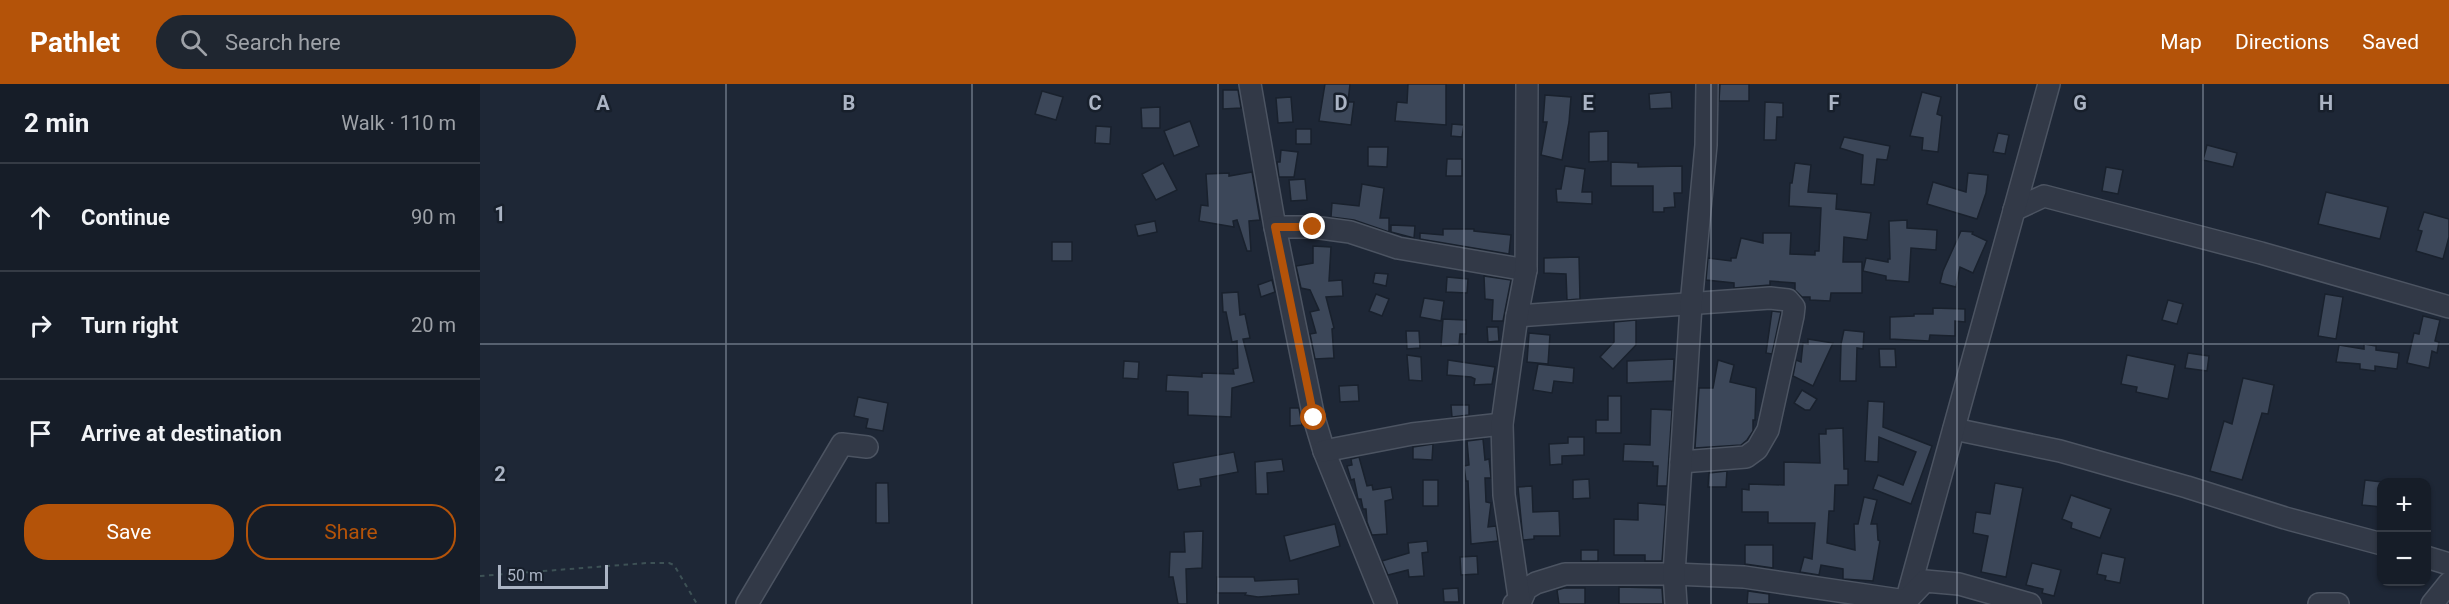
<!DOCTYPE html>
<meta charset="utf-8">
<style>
:root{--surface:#161d28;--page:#1f2630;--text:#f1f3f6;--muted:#9ea2a8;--line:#353b45;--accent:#b45309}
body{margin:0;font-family:Roboto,sans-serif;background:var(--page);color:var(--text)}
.controls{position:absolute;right:18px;bottom:18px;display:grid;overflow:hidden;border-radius:12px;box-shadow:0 2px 4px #0004}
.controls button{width:54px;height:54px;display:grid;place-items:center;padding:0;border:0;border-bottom:2px solid var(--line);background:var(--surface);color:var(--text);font:30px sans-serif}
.scale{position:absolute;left:18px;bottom:15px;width:110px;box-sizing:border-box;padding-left:6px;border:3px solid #abb4c4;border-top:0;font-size:16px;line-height:21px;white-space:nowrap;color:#abb4c4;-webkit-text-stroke:4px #171f2b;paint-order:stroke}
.stop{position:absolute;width:18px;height:18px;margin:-14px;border:4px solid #b45309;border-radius:50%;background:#fff}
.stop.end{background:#b45309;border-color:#fff;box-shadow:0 2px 6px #0008}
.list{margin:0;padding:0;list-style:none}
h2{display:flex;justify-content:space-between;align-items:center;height:78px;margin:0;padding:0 24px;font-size:26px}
h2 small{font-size:20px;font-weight:400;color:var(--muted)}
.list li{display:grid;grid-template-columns:39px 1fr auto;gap:18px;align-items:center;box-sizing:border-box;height:108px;padding:0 24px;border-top:2px solid var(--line)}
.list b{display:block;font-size:22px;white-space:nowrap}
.list em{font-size:20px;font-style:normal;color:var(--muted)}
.actions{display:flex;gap:12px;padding:18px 24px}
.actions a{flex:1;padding:14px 0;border:2px solid var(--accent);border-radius:24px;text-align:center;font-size:21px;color:var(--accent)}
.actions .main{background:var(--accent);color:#fff}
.icon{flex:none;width:33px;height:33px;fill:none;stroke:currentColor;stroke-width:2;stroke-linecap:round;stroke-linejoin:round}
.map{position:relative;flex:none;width:1969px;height:520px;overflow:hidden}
header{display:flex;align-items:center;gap:36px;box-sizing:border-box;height:84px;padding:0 30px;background:var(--accent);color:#fff}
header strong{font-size:28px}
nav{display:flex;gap:33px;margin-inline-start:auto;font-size:21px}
.search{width:420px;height:54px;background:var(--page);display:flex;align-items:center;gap:15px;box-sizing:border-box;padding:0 21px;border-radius:33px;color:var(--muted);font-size:22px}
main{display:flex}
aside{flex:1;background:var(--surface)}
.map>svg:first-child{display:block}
</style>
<header>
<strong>Pathlet</strong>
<div class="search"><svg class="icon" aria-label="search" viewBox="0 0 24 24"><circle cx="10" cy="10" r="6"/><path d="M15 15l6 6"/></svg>Search here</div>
<nav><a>Map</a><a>Directions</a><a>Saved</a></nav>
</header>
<main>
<aside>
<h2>2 min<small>Walk · 110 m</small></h2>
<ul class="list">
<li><svg class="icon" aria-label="ahead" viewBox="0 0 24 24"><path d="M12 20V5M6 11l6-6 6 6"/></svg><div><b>Continue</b></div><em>90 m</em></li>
<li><svg class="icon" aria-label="right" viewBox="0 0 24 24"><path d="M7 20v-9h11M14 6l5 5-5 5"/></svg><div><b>Turn right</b></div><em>20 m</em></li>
<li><svg class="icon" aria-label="arrive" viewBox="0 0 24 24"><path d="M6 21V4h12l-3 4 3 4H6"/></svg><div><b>Arrive at destination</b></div></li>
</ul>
<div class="actions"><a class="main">Save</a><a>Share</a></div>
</aside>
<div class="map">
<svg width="1969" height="520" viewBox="0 0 1969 520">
<rect width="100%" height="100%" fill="#1e2736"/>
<g fill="#3c4759" stroke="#19212d" stroke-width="1.5">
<path d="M845,0H870L868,18H874L871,41L839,37Z"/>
<path d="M928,0H966V41L915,37L917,18L927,19Z"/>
<path d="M1240,0H1269V17H1239Z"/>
<path d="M743,6H758L761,24L743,25Z"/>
<path d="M562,7L583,13L576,36L555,30Z"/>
<path d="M1191,8L1192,24L1170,25L1169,10Z"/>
<path d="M1442,8L1461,13L1457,30L1462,32L1458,68L1442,66L1443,54L1430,52Z"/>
<path d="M1065,11L1091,13L1089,38L1082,76L1061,71L1067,38H1063Z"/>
<path d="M811,13L813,38L798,39L796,14Z"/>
<path d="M1285,18L1303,19V33H1297L1296,56H1284Z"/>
<path d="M680,23V44H662L661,24Z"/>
<path d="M710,37L719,62L694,72L684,47Z"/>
<path d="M972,40L984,41L982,53L971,52Z"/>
<path d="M616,42L631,43L630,60L615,59Z"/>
<rect x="816" y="45" width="15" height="15"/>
<path d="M1128,47V77L1109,78V48Z"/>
<path d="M1518,49L1529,51L1525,70L1513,68Z"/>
<path d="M1364,53L1410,62L1407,76L1397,75L1394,101L1381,100L1383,71L1360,64Z"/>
<path d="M1727,61L1757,69L1753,83L1723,76Z"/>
<path d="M888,63H908L907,83L888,82Z"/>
<path d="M801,66L818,68L814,93H799L797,78H800Z"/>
<path d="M967,75H982V92H966Z"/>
<path d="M1131,78L1158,79V83L1202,82V109H1194L1195,123L1184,124V128H1173V102H1131Z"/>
<path d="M683,79L697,106L676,116L662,90Z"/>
<path d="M1315,79L1331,81L1328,108L1357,110L1356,125L1391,129L1387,156L1364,153L1363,178H1382V209H1351L1350,217L1330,216V213H1322L1315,206V199L1290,197V201L1254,204V199L1226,196L1228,174L1251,177V174H1256L1261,154L1283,159V149H1311L1310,170L1335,171V167H1339L1341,124L1309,122L1310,99H1312Z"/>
<path d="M1085,82L1105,85L1102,108H1112V120L1077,118L1076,105H1081Z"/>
<path d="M1626,83L1643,86L1638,110L1622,107Z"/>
<path d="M772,88L780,136L769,137L771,167H767L757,136L753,137L754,143L719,137L721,121L728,122L726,90L749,89V92Z"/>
<path d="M1488,89L1508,91L1506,109L1497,135L1447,120L1453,98L1486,108Z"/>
<path d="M825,95L827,116L811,117L809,96Z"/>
<path d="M882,100L904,104L900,134H909V148L874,136L851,133L852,119L879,122Z"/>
<path d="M1846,108L1908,123L1900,155L1838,140Z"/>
<path d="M1944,128L1969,135V153L1963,175L1936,167L1942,147L1938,146Z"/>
<path d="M1427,136V144L1457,146L1456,166L1431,164L1429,198L1406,196V192L1383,187L1386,174L1408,178V175H1410L1409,137Z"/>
<path d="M675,137L677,148L658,152L655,141Z"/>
<path d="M911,141L935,142L934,154L911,148Z"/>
<path d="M963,145H994V147L1031,151L1029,170L940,155V149L963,151Z"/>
<path d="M1481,147L1493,148L1492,150L1507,157L1493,189L1480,183L1476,203L1460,199L1463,187Z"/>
<rect x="572" y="158" width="20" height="19"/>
<path d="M833,162L851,163L849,197L862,196L863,212L846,213L854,244L852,245L854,274L835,275L830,250L836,249L830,228L839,226L830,206L821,204L816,182L833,179Z"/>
<path d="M1099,173L1100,215L1087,216L1086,190L1064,189V174Z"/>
<path d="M895,189L908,190L906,202L893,199Z"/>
<path d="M1004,192L1031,196L1023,237H1012L1013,216L1005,215Z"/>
<path d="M967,193L988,195L987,209L966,208Z"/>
<path d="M792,196L795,208L781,213L778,201Z"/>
<path d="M758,208L760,231L765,230L770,254L763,255L774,298L752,304L751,333L708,331V308L686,307L687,291L722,293V289L754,290L753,285L758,284L757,257L752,258L746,228H743L742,209Z"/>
<path d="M896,210L909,215L902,232L889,227Z"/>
<path d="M1845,210L1863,213L1856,255L1838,252Z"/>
<path d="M944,214L964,217L961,237L940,233Z"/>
<path d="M1688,216L1703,220L1697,240L1682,236Z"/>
<path d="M1453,224L1485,225V238L1475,237V252L1450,251L1449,257L1410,255V233L1434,232V230H1453Z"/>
<path d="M1292,227L1301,228L1292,270L1286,269Z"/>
<path d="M1943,232L1960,236L1955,257L1959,258L1957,269L1952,267L1949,284L1927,279L1934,249L1939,250Z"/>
<path d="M963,235L986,236V250H980L979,261L961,262Z"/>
<path d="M1156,236V261L1133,285L1120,273L1134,258V238Z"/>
<path d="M1007,243H1018L1019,257L1008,258Z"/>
<path d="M1364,246L1384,248L1383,265L1377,264L1376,297H1360L1361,260Z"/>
<path d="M926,247H939L940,264L927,265Z"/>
<path d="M1049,249L1070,251L1068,280L1047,278Z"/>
<path d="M1328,255L1353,259L1333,302L1313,292L1316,276L1321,278L1323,259L1328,260Z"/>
<path d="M1884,260L1896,262V266L1919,269L1917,285L1895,282V287L1880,285V280L1856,278L1859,261L1884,265Z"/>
<path d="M1399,265H1415L1416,283H1400Z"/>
<path d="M1708,269L1729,272L1727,287L1705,284Z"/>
<path d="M927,271L941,273L942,297L929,296Z"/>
<path d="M1647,271L1695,281L1688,315L1656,308L1657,303L1641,300Z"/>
<path d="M1194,275L1193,297L1147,299V277Z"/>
<path d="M968,276L1015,283L1012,300L994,301L995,295L991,293L967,291Z"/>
<path d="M1238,276L1254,281L1250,298L1276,304L1275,336H1273V347L1267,356L1261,361L1215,364L1219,304H1233Z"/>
<path d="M644,277L659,278L658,295L643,294Z"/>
<path d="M1058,280L1094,284L1093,299L1074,297L1072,309L1053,306Z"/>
<path d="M1763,294L1794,301L1788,330L1782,329L1762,396L1730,387L1744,337L1752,340Z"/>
<path d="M878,301L879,317L860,318L859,302Z"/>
<path d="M1322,306L1337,315L1330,326H1325L1314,319Z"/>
<path d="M1128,312H1141V349H1116V336H1128Z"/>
<path d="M378,313L408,319L403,347L386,344L388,335L374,332Z"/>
<path d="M1388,317L1404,318L1403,343L1452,362L1431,420L1393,405L1398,391L1423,401L1436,368L1399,353L1398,378L1385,377Z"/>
<path d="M971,321H989V331L972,333Z"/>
<path d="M810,324H819L822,341L810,342Z"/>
<path d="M1171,325L1192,326L1187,402H1177L1178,382H1173V378L1143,377L1144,360L1170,361Z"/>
<path d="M1363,344L1364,385H1368V401H1355L1354,427H1349L1347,459L1375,466L1374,440H1378L1384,413L1397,416L1391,440H1397L1398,456L1400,457L1393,497L1363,495V485L1341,481L1339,491L1320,488L1324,473L1332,475L1335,439H1288V428H1262V405L1269,406V400L1304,401V378L1340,379L1339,350H1346V345Z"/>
<path d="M1088,353H1104V371L1082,372V380L1070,381L1069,360L1088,359Z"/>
<path d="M1003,355L1005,376L1009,375L1010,384L1011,394H1005L1006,418L1011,419L1008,443L1016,442L1018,457L991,460L988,397H986L984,382L989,381L987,357Z"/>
<path d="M953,360L952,376L933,375V363Z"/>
<path d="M754,368L758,388L720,395L721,402L698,406L693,379Z"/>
<path d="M879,373L887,402L892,401L893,406L911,403L913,415L905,417L907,450L892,451L887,438L886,425H883L881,415H878L874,395L871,396L867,382L872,381L871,375Z"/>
<path d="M802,375L804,387L787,389L788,410H776L775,378Z"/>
<path d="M1247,387L1246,403H1228L1229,389Z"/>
<path d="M1109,395L1110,414L1093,415V396Z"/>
<rect x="943" y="396" width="15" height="26"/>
<path d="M1885,396L1902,398V423L1882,421Z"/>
<path d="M396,399H408L409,439H396Z"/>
<path d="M1515,399L1543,404L1526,493L1501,488L1508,452L1493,449L1496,428L1510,430Z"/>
<path d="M1052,402L1053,428L1079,427L1080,452H1054V455L1043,456L1038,403Z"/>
<path d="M1591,411L1631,425L1620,454L1591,444L1592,439L1582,435Z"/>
<path d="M1158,419L1186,421L1182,477H1165V471H1134V435L1158,436Z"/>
<path d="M855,440L860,462L810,477L804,452Z"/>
<path d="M723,447L722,484L706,485L707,520H698L693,493H689L690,468H705L704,448Z"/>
<path d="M947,457L948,468L942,469L944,492L929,493L928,486L908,491L902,477L929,469L928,459Z"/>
<path d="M1265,461H1293V484L1265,480Z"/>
<rect x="1101" y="466" width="17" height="11"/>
<path d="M1622,469L1645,474L1640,499L1625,496L1626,492L1617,490Z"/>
<path d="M997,472L998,490L981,491L980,473Z"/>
<path d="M1552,479L1581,486L1574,512L1562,509L1563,505L1546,501Z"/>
<path d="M737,493H774L775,497L818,495L819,510L778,513L765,511L766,509H737Z"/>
<path d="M1139,503L1182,504L1183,520H1139Z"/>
<path d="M978,504L979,518H964L963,505Z"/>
<path d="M1084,504H1105V520H1079L1077,506Z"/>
<path d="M1268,507L1289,510V520H1267Z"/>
</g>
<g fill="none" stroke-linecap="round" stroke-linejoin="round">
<defs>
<g id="minor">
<path d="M770,0L795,143L834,334L844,367L906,520"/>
<path d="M1534,126L1564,112L1781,169L1969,223"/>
<path d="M795,143H833L870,148L918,164L1046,186"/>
<path d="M1037,232L1290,214L1308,216L1314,223L1313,232L1288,346L1277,365L1266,373L1201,378"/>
<path d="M1474,345L1580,367L1707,403L1805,434L1902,460"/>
<path d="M844,367L932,350L1022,340"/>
<path d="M1946,473L1969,480"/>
<path d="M1427,514L1569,0"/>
<path d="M267,520L362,360L387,363"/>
<path d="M1034,520L1040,519L1046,505L1056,499L1085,490H1194L1264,493L1426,517L1445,497L1479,500L1550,520"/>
<path d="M1040,520L1024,411L1022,340L1037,232L1046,186L1047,0"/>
<path d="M1196,520L1194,490L1211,221L1226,61L1227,0"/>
<path d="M1839,520H1858"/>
<path d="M1952,520L1969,499"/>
</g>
</defs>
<use href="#minor" stroke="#4c5462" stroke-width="24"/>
<path stroke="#3d5155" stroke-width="2" stroke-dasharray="4.5 4.5" stroke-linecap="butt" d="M0,492L167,479H189L194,481L217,520"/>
<use href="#minor" stroke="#323947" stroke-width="21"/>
</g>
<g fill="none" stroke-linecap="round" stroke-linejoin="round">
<path stroke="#b45309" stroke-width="8" d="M833,143H795L834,334"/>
</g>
<path fill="none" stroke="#abb4c4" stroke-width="1.5" stroke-opacity="0.55" d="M246,0V520M492,0V520M738,0V520M984,0V520M1231,0V520M1477,0V520M1723,0V520M0,260H1969"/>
<g font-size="20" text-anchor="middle" font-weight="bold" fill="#abb4c4" stroke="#171f2b" stroke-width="5" stroke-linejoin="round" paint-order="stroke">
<text x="123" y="26">A</text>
<text x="369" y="26">B</text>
<text x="615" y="26">C</text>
<text x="861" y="26">D</text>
<text x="1108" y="26">E</text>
<text x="1354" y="26">F</text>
<text x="1600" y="26">G</text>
<text x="1846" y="26">H</text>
<text x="20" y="137">1</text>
<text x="20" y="397">2</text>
</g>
</svg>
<div class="controls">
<button>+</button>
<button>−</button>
</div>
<div class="scale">50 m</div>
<div class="stop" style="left:834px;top:334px"></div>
<div class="stop end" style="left:833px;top:143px"></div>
</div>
</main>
